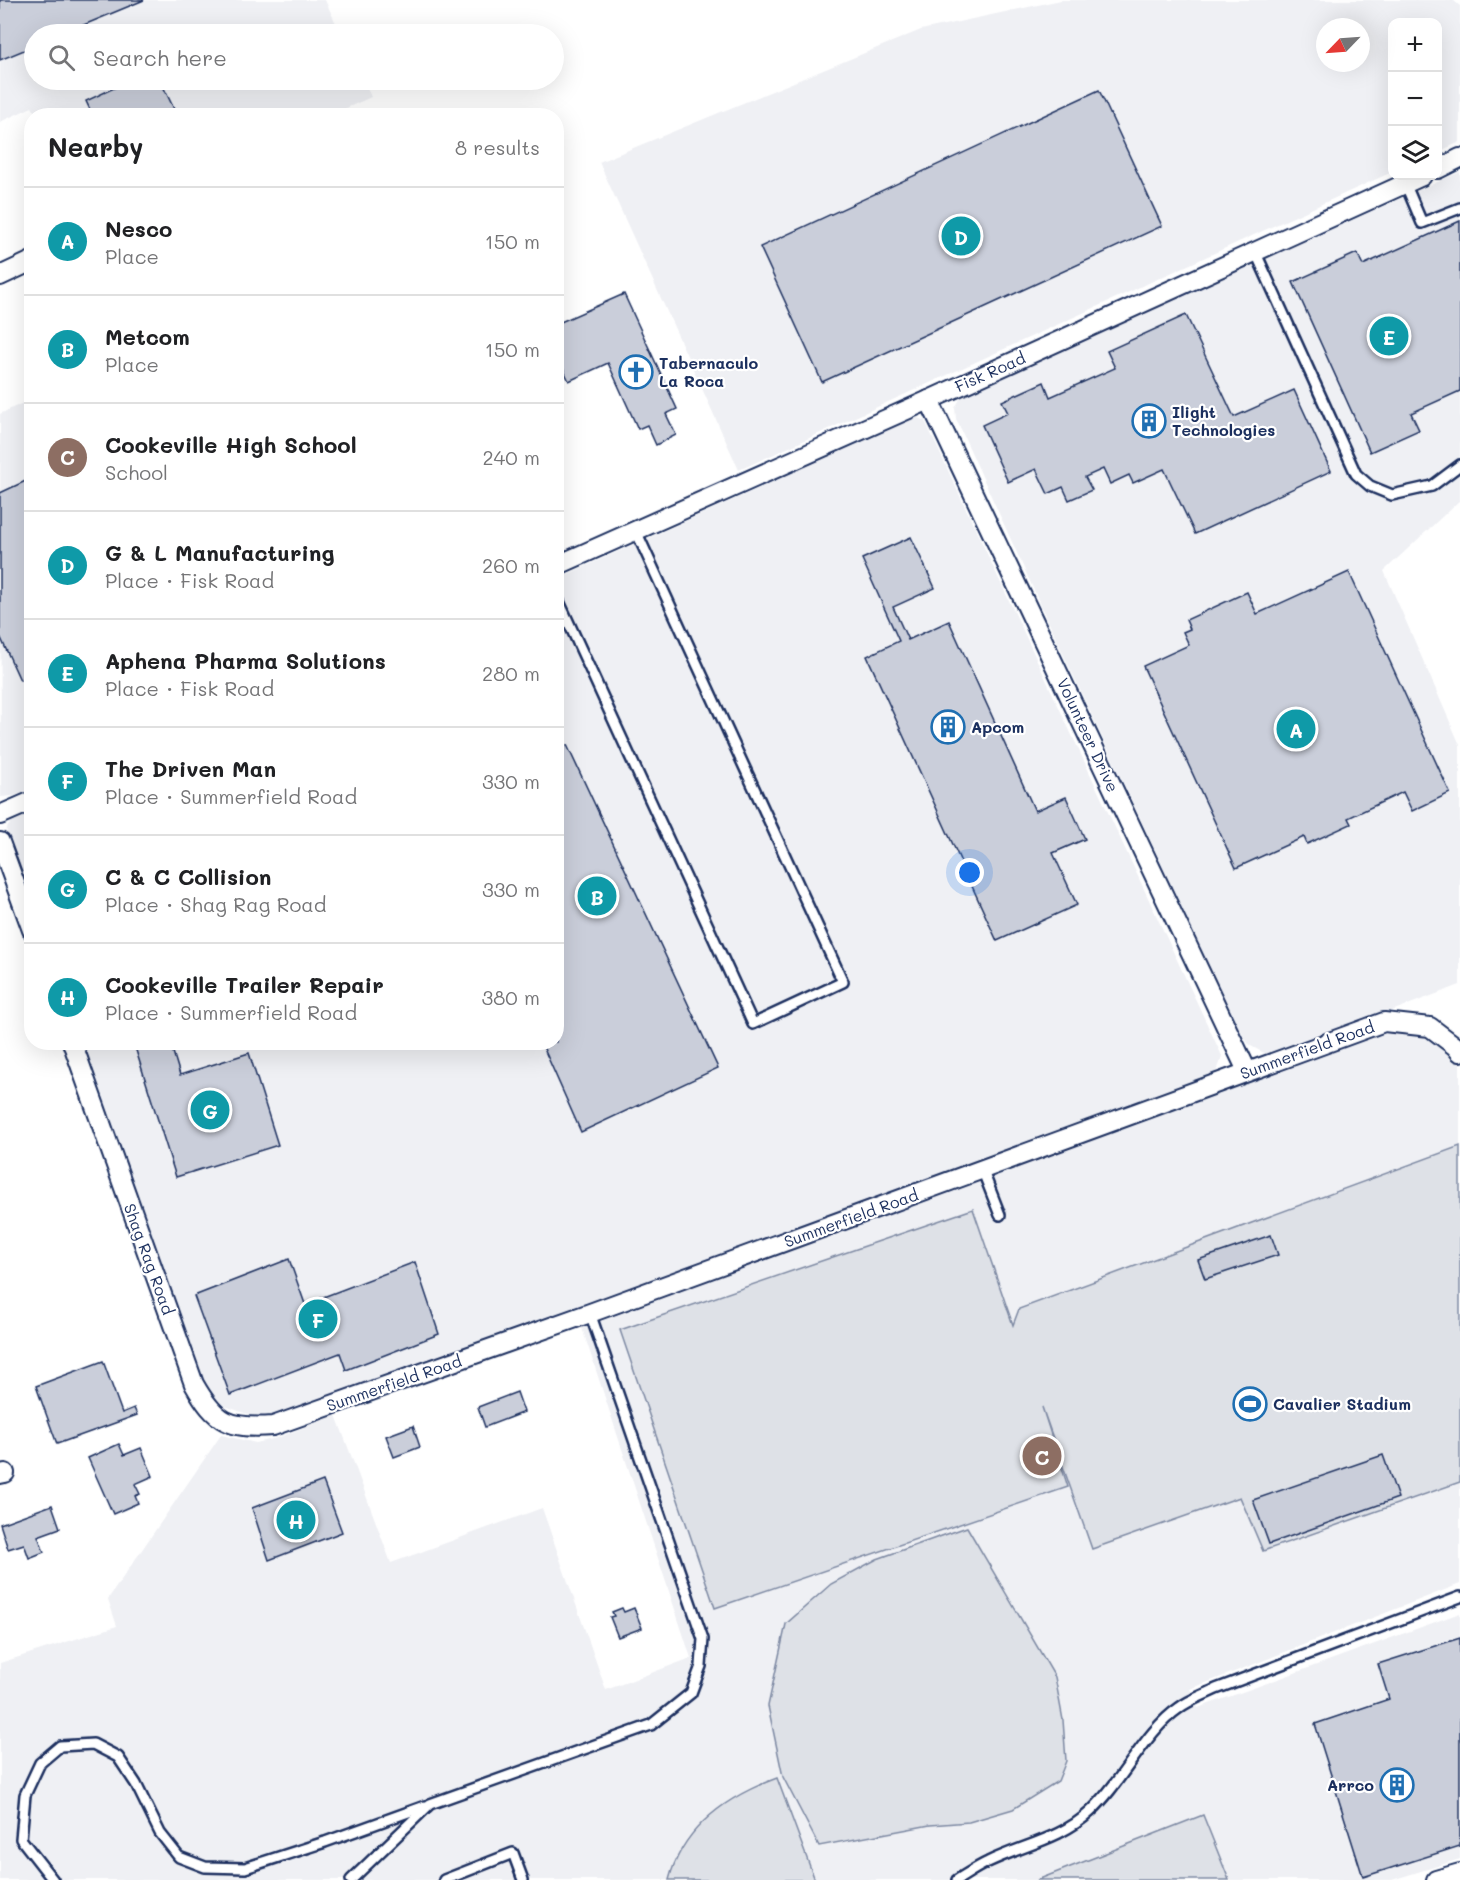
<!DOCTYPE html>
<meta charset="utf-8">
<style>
:root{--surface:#fff;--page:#f6f6f6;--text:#202124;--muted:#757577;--line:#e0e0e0;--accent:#d93025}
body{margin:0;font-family:Mali,sans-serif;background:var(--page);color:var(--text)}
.controls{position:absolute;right:18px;top:18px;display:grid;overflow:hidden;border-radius:12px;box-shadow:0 6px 24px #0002}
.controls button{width:54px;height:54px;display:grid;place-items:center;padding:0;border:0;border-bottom:2px solid var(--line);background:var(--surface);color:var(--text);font:30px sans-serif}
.compass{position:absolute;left:1316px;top:18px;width:54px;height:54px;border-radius:50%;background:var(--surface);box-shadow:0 6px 24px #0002;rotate:245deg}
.you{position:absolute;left:970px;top:873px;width:21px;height:21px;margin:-15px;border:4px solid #fff;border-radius:50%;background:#1a73e8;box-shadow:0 0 0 9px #1a73e833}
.badge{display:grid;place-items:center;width:39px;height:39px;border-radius:50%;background:var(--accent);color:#fff;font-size:20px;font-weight:700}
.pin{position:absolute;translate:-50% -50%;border:3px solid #fff;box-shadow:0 2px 6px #0006}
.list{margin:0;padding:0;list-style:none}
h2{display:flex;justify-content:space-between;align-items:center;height:78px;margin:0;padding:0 24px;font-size:26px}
h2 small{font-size:20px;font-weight:400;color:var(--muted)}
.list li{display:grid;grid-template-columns:39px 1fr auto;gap:18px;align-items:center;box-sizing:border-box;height:108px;padding:0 24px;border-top:2px solid var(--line)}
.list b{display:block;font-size:22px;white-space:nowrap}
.list p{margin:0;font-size:20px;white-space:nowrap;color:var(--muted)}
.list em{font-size:20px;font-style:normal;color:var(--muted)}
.icon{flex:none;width:33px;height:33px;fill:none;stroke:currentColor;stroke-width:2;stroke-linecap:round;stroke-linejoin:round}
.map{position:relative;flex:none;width:1460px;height:1880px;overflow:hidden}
.search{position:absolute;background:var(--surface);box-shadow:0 6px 24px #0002;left:24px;top:24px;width:540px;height:66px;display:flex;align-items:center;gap:15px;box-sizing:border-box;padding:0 21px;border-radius:33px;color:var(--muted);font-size:22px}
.panel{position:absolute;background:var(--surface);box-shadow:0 6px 24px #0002;left:24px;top:108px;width:540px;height:942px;border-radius:24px}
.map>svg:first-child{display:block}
</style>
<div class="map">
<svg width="1460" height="1880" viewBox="0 0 1460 1880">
<rect width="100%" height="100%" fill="#fff"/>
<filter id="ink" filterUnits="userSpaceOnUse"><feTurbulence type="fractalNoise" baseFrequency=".0167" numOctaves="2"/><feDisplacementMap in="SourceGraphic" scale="12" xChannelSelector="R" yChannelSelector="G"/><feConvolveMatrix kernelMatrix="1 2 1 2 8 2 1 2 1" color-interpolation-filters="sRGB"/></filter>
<g filter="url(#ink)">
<g fill="#eff0f4" fill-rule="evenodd">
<path d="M0,0H325L341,34H34V80H363L371,97L331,115L37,116L32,107L0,122Z"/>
<path d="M1061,0H1453L1460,6V142L1438,152V22H1392V172L739,470L599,162L921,30ZM1325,27H1361V63H1325Z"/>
<path d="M1460,172V500L1384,571L1460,745V985L1281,1053H1264L1249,1045L1236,1023L1058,643L956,419L955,408L960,399L968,392Z"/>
<path d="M31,399L32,790L13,796L1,797L0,414Z"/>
<path d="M918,418L925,421L1222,1056L1219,1066L1214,1075L284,1416L250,1415L225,1406L207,1391L201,1382L78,1043L556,1042L557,579L911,420Z"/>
<path d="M31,810V911L6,836L7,828L15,817Z"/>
<path d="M1403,1033L1424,1037L1446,1050L1460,1063V1584L1190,1689L1198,1708L1460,1613V1859L1392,1880H0V1663L117,1626L108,1599L221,1435L256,1443L277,1438L336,1415L391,1563L542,1508L606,1690L691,1658L582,1328L1377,1035Z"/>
</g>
<g fill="#dee1e7" stroke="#7c88a2" stroke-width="1.5">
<path d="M1460,1146V1482L1263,1551L1240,1497L1092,1549L1042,1407L1068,1487L715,1608L620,1330L973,1209L1013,1325L1019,1309Z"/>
<path d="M967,1527L1055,1677L1063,1720L1066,1761L1058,1781L1013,1809L969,1822L930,1825L819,1846L783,1777L768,1706L786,1624L831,1584L877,1559Z"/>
<path d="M777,1778L815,1880H669C683,1826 728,1796 777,1778Z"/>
<path d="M1203,1815L1229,1880H1037Z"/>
</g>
<g fill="#caceda" stroke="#1b2f5e" stroke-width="1.5">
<path d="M0,0H144L62,34H34V46L0,60Z"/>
<path d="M131,80H160L174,109L162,116H93L86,101Z"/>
<path d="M1099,90L1162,226L822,382L760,247Z"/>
<path d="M1460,221V391L1411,413L1419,430L1370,452L1293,282L1357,253L1363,265Z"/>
<path d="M624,294L677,409L666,414L676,435L656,445L647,425L638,429L608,363L569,381L556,354V324Z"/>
<path d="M1186,315L1234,417L1294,390L1331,471L1195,534L1164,469L1133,483L1129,475L1110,484L1103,469L1085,477L1092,490L1069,500L1063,487L1048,494L1036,469L1008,482L982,425L1008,413L1002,401L1044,382L1050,397L1115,368L1107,351Z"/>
<path d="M32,478V675L20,680L0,636V493Z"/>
<path d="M911,537L935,588L893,607L908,640L949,621L1035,811L1066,797L1085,839L1053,853L1077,905L997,941L867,656L899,641L862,559Z"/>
<path d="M1349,572L1450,793L1412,811L1403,792L1348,818L1351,824L1307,844L1304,837L1236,868L1143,666L1189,645L1183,632L1190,629L1186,620L1247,592L1257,614Z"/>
<path d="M567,745L718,1068L581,1132L541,1042H556V750Z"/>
<path d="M115,1042H170L180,1075L249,1053L278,1145L176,1177L134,1044L117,1049Z"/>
<path d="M1271,1235L1278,1255L1205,1279L1198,1260Z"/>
<path d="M289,1259L305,1304L415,1262L439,1334L346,1370L340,1353L230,1395L194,1296Z"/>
<path d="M103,1361L122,1413L134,1408L137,1415L57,1444L36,1386Z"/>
<path d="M517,1392L524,1412L485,1427L478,1407Z"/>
<path d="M413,1426L420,1447L394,1457L386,1436Z"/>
<path d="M119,1444L124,1455L141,1448L153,1476L135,1484L140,1494L135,1496L138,1503L113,1514L88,1458Z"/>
<path d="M1383,1455L1398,1498L1269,1544L1253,1500Z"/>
<path d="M323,1481L342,1532L269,1560L252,1508Z"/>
<path d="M52,1505L60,1528L38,1536L44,1552L29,1558L24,1544L8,1549L0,1524Z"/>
<path d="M622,1608L624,1612L634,1608L642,1628L618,1637L610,1617L614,1616L612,1612Z"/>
<path d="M1460,1638V1846L1363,1877L1315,1724L1389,1699L1378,1664Z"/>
</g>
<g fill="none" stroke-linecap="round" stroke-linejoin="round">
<defs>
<g id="lane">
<path d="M1405,183L1422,223L1460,208"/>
<path d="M1255,251L1356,474L1370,486L1392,495L1432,486L1460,465"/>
<path d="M556,595L753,1024L843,982L636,531"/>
<path d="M982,1169L1000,1215"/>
<path d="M53,1880L21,1839L25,1795L40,1763L60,1746L93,1744L118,1757L136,1784L160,1833L179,1857L205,1867L245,1868L325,1842L425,1806"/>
<path d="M351,1880L430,1804L651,1725L691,1693L701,1666L703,1639L590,1313"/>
<path d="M444,1880L513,1853L523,1880"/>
<path d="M957,1880C967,1874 977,1867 988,1862C1023,1845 1061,1839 1090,1812C1122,1783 1145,1731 1179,1708C1189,1700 1204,1695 1216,1689L1460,1597"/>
</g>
<g id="street">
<path d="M1438,169L1460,158"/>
<path d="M0,276L32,261"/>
<path d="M929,400L1247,1071"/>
<path d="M556,566L929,400L1422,176"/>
<path d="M0,815L32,801"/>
<path d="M0,842L32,930"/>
<path d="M72,1042L194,1384C216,1423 229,1429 273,1426L590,1313L1384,1022L1430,1027L1455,1046L1460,1052"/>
<path d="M0,1474L5,1473"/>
<path d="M1436,1880L1460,1873"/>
</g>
</defs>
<use href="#lane" stroke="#1b2f5e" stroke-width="14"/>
<use href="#street" stroke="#1b2f5e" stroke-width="22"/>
<use href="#lane" stroke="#fff" stroke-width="9"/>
<use href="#street" stroke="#fff" stroke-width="18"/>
</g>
</g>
<defs>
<symbol id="church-ring" viewBox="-11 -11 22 22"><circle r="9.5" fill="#fff" stroke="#1f6fb2" stroke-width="1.5"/><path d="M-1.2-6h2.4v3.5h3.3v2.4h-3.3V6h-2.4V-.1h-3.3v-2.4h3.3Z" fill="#1f6fb2"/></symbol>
<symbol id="building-ring" viewBox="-11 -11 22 22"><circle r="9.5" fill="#fff" stroke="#1f6fb2" stroke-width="1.5"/><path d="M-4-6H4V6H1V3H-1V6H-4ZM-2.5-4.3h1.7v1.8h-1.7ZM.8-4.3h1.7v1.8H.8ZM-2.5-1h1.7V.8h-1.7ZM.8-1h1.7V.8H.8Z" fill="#1f6fb2"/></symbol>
<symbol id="stadium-ring" viewBox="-11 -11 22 22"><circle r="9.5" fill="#fff" stroke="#1f6fb2" stroke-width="1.5"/><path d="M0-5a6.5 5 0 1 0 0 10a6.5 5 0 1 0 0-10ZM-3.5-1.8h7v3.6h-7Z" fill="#1f6fb2"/></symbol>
</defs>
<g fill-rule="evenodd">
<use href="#church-ring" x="617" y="353" width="38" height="38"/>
<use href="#building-ring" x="1130" y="402" width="38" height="38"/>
<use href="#building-ring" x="929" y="708" width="38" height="38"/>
<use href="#stadium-ring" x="1231" y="1385" width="38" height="38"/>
<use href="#building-ring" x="1378" y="1766" width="38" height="38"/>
</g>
<g text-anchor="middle" stroke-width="4.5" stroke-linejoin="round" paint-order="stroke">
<g font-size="16" font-weight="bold" fill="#1b2f5e" stroke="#fff" text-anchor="start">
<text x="659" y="369">Tabernaculo<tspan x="659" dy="18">La Roca</tspan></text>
<text x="1172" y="418">Ilight<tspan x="1172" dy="18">Technologies</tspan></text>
<text x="971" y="733">Apcom</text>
<text x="1273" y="1410">Cavalier Stadium</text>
<text x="1374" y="1791" text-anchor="end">Arrco</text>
</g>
<g font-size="16" fill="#1b2f5e" stroke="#fff">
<text transform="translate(990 372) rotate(-24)" y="6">Fisk Road</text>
<text transform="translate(1088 735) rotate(65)" y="6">Volunteer Drive</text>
<text transform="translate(1307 1050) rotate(-20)" y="6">Summerfield Road</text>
<text transform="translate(851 1218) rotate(-20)" y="6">Summerfield Road</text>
<text transform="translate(149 1259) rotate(70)" y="6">Shag Rag Road</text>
<text transform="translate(394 1383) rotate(-19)" y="6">Summerfield Road</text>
</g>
</g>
</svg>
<div class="controls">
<button>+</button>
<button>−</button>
<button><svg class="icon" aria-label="layers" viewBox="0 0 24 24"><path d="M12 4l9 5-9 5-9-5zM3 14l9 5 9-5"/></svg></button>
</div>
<svg class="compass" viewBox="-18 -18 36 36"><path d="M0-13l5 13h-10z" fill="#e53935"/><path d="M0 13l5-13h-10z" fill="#757577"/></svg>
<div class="you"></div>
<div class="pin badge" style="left:1296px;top:729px;background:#0f9aa8">A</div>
<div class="pin badge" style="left:597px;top:896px;background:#0f9aa8">B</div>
<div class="pin badge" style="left:1042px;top:1456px;background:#8d6e63">C</div>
<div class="pin badge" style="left:961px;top:236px;background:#0f9aa8">D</div>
<div class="pin badge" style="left:1389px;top:336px;background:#0f9aa8">E</div>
<div class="pin badge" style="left:318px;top:1319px;background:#0f9aa8">F</div>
<div class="pin badge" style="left:210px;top:1110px;background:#0f9aa8">G</div>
<div class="pin badge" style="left:296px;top:1520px;background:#0f9aa8">H</div>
<div class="search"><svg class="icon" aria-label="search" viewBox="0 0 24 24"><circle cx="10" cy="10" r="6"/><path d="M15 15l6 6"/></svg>Search here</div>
<section class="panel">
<h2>Nearby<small>8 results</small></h2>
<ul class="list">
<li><span class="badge" style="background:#0f9aa8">A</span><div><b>Nesco</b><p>Place</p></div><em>150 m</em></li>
<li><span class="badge" style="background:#0f9aa8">B</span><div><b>Metcom</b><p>Place</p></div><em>150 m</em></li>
<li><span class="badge" style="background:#8d6e63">C</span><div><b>Cookeville High School</b><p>School</p></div><em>240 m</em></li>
<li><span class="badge" style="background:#0f9aa8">D</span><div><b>G &amp; L Manufacturing</b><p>Place · Fisk Road</p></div><em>260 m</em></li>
<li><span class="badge" style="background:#0f9aa8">E</span><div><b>Aphena Pharma Solutions</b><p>Place · Fisk Road</p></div><em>280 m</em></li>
<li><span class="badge" style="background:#0f9aa8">F</span><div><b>The Driven Man</b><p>Place · Summerfield Road</p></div><em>330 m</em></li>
<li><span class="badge" style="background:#0f9aa8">G</span><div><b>C &amp; C Collision</b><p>Place · Shag Rag Road</p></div><em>330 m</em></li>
<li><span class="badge" style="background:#0f9aa8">H</span><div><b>Cookeville Trailer Repair</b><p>Place · Summerfield Road</p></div><em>380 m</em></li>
</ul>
</section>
</div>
